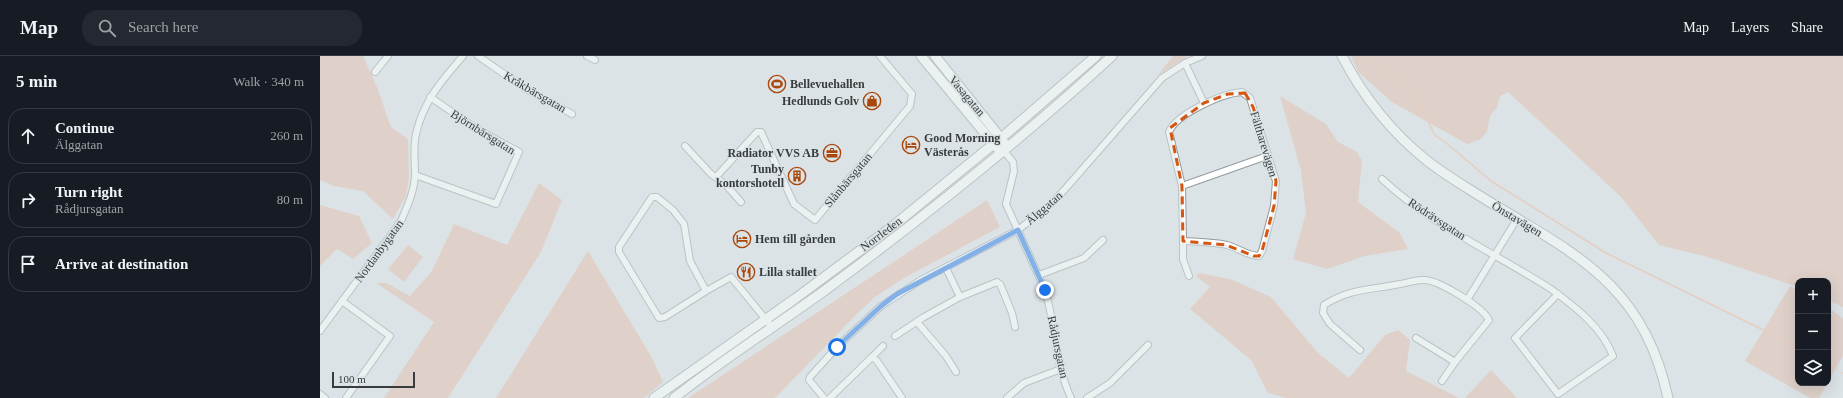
<!DOCTYPE html>
<meta charset="utf-8">
<style>
:root{--surface:#171b24;--page:#242831;--text:#f1f3f6;--muted:#9ea1a6;--line:#363941}
body{margin:0;font-family:Georgia,serif;background:var(--page);color:var(--text)}
.controls{position:absolute;right:12px;bottom:12px;display:grid;overflow:hidden;border-radius:8px;box-shadow:0 4px 16px #0002}
.controls button{width:36px;height:36px;display:grid;place-items:center;padding:0;border:0;border-bottom:1px solid var(--line);background:var(--surface);color:var(--text);font:20px sans-serif}
.scale{position:absolute;left:12px;bottom:10px;width:83px;box-sizing:border-box;padding-left:4px;border:2px solid #393c3d;border-top:0;font-size:11px;line-height:14px;white-space:nowrap;color:#393c3d;-webkit-text-stroke:3px #dbe3e6;paint-order:stroke}
.stop{position:absolute;width:12px;height:12px;margin:-9px;border:3px solid #1a73e8;border-radius:50%;background:#fff}
.stop.end{background:#1a73e8;border-color:#fff;box-shadow:0 1px 4px #0008}
.list{margin:0;padding:0;list-style:none}
h2{display:flex;justify-content:space-between;align-items:center;height:52px;margin:0;padding:0 16px;font-size:17px}
h2 small{font-size:13px;font-weight:400;color:var(--muted)}
.list li{display:grid;grid-template-columns:26px 1fr auto;gap:12px;align-items:center;box-sizing:border-box;height:56px;margin:0 8px 8px;padding:0 8px;border:1px solid var(--line);border-radius:16px}
.list b{display:block;font-size:15px;white-space:nowrap}
.list p{margin:0;font-size:13px;white-space:nowrap;color:var(--muted)}
.list em{font-size:13px;font-style:normal;color:var(--muted)}
.icon{flex:none;width:22px;height:22px;fill:none;stroke:currentColor;stroke-width:2;stroke-linecap:round;stroke-linejoin:round}
.map{position:relative;flex:none;width:1523px;height:342px;overflow:hidden}
header{display:flex;align-items:center;gap:24px;box-sizing:border-box;height:56px;padding:0 20px;background:var(--surface);border-bottom:1px solid var(--line)}
header strong{font-size:19px}
nav{display:flex;gap:22px;margin-inline-start:auto;font-size:14px}
.search{width:280px;height:36px;background:var(--page);display:flex;align-items:center;gap:10px;box-sizing:border-box;padding:0 14px;border-radius:16px;color:var(--muted);font-size:15px}
main{display:flex}
aside{flex:1;background:var(--surface)}
.map>svg:first-child{display:block}
</style>
<header>
<strong>Map</strong>
<div class="search"><svg class="icon" aria-label="search" viewBox="0 0 24 24"><circle cx="10" cy="10" r="6"/><path d="M15 15l6 6"/></svg>Search here</div>
<nav><a>Map</a><a>Layers</a><a>Share</a></nav>
</header>
<main>
<aside>
<h2>5 min<small>Walk · 340 m</small></h2>
<ul class="list">
<li><svg class="icon" aria-label="ahead" viewBox="0 0 24 24"><path d="M12 20V5M6 11l6-6 6 6"/></svg><div><b>Continue</b><p>Älggatan</p></div><em>260 m</em></li>
<li><svg class="icon" aria-label="right" viewBox="0 0 24 24"><path d="M7 20v-9h11M14 6l5 5-5 5"/></svg><div><b>Turn right</b><p>Rådjursgatan</p></div><em>80 m</em></li>
<li><svg class="icon" aria-label="arrive" viewBox="0 0 24 24"><path d="M6 21V4h12l-3 4 3 4H6"/></svg><div><b>Arrive at destination</b></div></li>
</ul>
</aside>
<div class="map">
<svg width="1523" height="342" viewBox="0 0 1523 342">
<rect width="100%" height="100%" fill="#dbe3e6"/>
<g fill="#e5bba8">
<path d="M0,0H43L57,31L71,71L88,83L89,123L86,140L73,163L43,135L14,130L0,124Z"/>
<path d="M853,0H868L838,19Z"/>
<path d="M1031,0H1523V251L1508,244V225H1478V231L1388,201L1339,189L1301,141L1188,36L1180,40L1177,52L1171,58L1169,65L1167,76L1161,83L1147,88L1072,46L1038,16Z"/>
<path d="M960,40L1006,68L1018,86L1037,96L1042,105L1038,146L1080,177L1088,193L1045,200L1007,213L973,203L986,157L981,115Z"/>
<path d="M219,127L242,144L221,196L128,342H64L114,266L56,227H66L90,240L112,215L134,168L187,189Z"/>
<path d="M667,144L680,171L584,222L555,241L537,258L455,342H368Z"/>
<path d="M0,149L39,160L52,187L33,203L17,193L0,210Z"/>
<path d="M88,189L103,201L84,226L68,213Z"/>
<path d="M268,195L331,300L343,326L324,342H176Z"/>
<path d="M878,217L910,223L951,241L998,297L1029,322L1065,279L1078,274L1090,284L1086,315L1139,342H966L948,337L931,304L870,253L890,231L876,220Z"/>
<path d="M1470,230L1478,234V327H1508L1499,342H1490L1425,305Z"/>
<path d="M1508,252L1523,262V300L1508,326Z"/>
<path d="M1171,314L1197,342H1145Z"/>
</g>
<g fill="none" stroke-linecap="round" stroke-linejoin="round">
<g stroke="#f3b194" stroke-width="1.5">
<path d="M1052,0L1058,10L1091,33L1115,79L1130,90L1171,125L1286,197L1478,291"/>
<path d="M1508,308L1516,313"/>
<path d="M1522,317H1523"/>
</g>
<defs>
<g id="street">
<path d="M158,0L206,33L252,58"/>
<path d="M267,0L275,4"/>
<path d="M865,7L884,47"/>
<path d="M55,16L68,0"/>
<path d="M922,36L930,42L956,125L954,150L942,195L939,200C928,200 918,192 907,189C892,186 878,186 863,185L862,130L849,76C856,58 903,37 922,36Z"/>
<path d="M365,90L391,118L405,128L421,146"/>
<path d="M684,95L693,106L694,115L686,148L725,234C736,270 735,308 751,342"/>
<path d="M95,119L176,148L199,96L157,73L110,41"/>
<path d="M396,121L437,76H441L474,148L495,164L590,50L592,38L560,0"/>
<path d="M1062,123C1111,169 1175,197 1231,233C1255,251 1282,271 1293,300L1238,338L1195,282L1238,238"/>
<path d="M862,130L947,100"/>
<path d="M863,185V203L869,220"/>
<path d="M626,212L640,241"/>
<path d="M719,219L764,202L783,184"/>
<path d="M386,235L345,261L339,262L299,196V191L332,141H337L353,154L364,168L370,205L386,235L411,221L452,271"/>
<path d="M1147,244L1197,163"/>
<path d="M22,245L70,280L26,342"/>
<path d="M597,266L626,300L636,316"/>
<path d="M0,275L81,165C87,151 95,134 95,118C95,105 93,92 96,78C103,46 122,24 143,0"/>
<path d="M575,280L604,261L640,241L677,226L680,228L692,257L695,271"/>
<path d="M1096,282L1135,306"/>
<path d="M1040,294L1010,268L1003,257L1004,249C1031,232 1051,234 1080,228C1088,227 1096,223 1105,224C1119,225 1162,250 1169,264L1135,306L1122,325"/>
<path d="M552,301L563,290"/>
<path d="M0,338L5,342"/>
<path d="M504,342L489,324L490,321L517,291L561,250L601,224L698,174L732,147L746,132L842,22L865,7L882,0"/>
<path d="M510,342L552,301L557,305L582,342"/>
<path d="M687,342L704,327L741,313"/>
<path d="M767,342L790,327L828,289"/>
</g>
<g id="secondary">
<path d="M601,0L677,92"/>
<path d="M615,0L683,85L684,87"/>
<path d="M1022,0C1043,40 1069,74 1105,103C1122,117 1141,128 1160,140C1252,197 1323,225 1348,342"/>
<path d="M334,342L476,242L573,170L687,77L776,0"/>
<path d="M354,342C402,304 454,271 504,235C604,161 701,84 792,0"/>
</g>
</defs>
<use href="#street" stroke="#929a9c" stroke-width="8"/>
<use href="#secondary" stroke="#929a9c" stroke-width="11"/>
<use href="#street" stroke="#fff" stroke-width="6"/>
<use href="#secondary" stroke="#fff" stroke-width="9"/>
</g>
<g fill="none" stroke-linecap="round" stroke-linejoin="round">
<path stroke="#1a73e8" stroke-width="5" d="M517,291L561,250L577,238L698,174L725,234"/>
</g>
<path d="M0 0H1523V342H0ZM925,37L933,51L956,125L954,150L942,195L939,200H934L906,189L863,185L862,130L850,72L884,47L908,38Z" fill="#dbe3e6" fill-opacity=".55" fill-rule="evenodd"/>
<path fill="none" stroke="#d65611" stroke-width="3" stroke-dasharray="8 5" stroke-linejoin="round" d="M925,37L933,51L956,125L954,150L942,195L939,200H934L906,189L863,185L862,130L850,72L884,47L908,38Z"/>
<defs>
<symbol id="stadium-ring" viewBox="-11 -11 22 22"><circle r="9.5" fill="#dbe3e6" stroke="#aa470b" stroke-width="1.5"/><path d="M0-5a6.5 5 0 1 0 0 10a6.5 5 0 1 0 0-10ZM-3.5-1.8h7v3.6h-7Z" fill="#aa470b"/></symbol>
<symbol id="shop-ring" viewBox="-11 -11 22 22"><circle r="9.5" fill="#dbe3e6" stroke="#aa470b" stroke-width="1.5"/><path d="M-5-2.5h2.3a2.7 3.5 0 0 1 5.4 0H5L5.5 6h-11ZM-1.5-2.5h3a1.5 2.3 0 0 0-3 0Z" fill="#aa470b"/></symbol>
<symbol id="hotel-ring" viewBox="-11 -11 22 22"><circle r="9.5" fill="#dbe3e6" stroke="#aa470b" stroke-width="1.5"/><path d="M-6-4.5h1.5V1H6V5H4.5V3h-9V5H-6ZM-4 0a1.8 1.8 0 1 1 3.6 0ZM.5 0V-2.5h3Q6-2.5 6 0Z" fill="#aa470b"/></symbol>
<symbol id="office-ring" viewBox="-11 -11 22 22"><circle r="9.5" fill="#dbe3e6" stroke="#aa470b" stroke-width="1.5"/><path d="M-6-3h4V-5.5h4V-3h4V5H-6ZM-1-4.5V-3h2v-1.5ZM-6 0V1H6V0Z" fill="#aa470b"/></symbol>
<symbol id="building-ring" viewBox="-11 -11 22 22"><circle r="9.5" fill="#dbe3e6" stroke="#aa470b" stroke-width="1.5"/><path d="M-4-6H4V6H1V3H-1V6H-4ZM-2.5-4.3h1.7v1.8h-1.7ZM.8-4.3h1.7v1.8H.8ZM-2.5-1h1.7V.8h-1.7ZM.8-1h1.7V.8H.8Z" fill="#aa470b"/></symbol>
<symbol id="restaurant-ring" viewBox="-11 -11 22 22"><circle r="9.5" fill="#dbe3e6" stroke="#aa470b" stroke-width="1.5"/><path d="M-5-6h1v4h1v-4h1v4h1v-4h1v5L-1.5 .5V6h-2V.5L-5-1ZM5-6V6H3V1.5H1.5Q1.5-4 5-6Z" fill="#aa470b"/></symbol>
</defs>
<g fill-rule="evenodd">
<use href="#stadium-ring" x="447" y="18" width="20" height="20"/>
<use href="#shop-ring" x="542" y="35" width="20" height="20"/>
<use href="#hotel-ring" x="581" y="79" width="20" height="20"/>
<use href="#office-ring" x="502" y="87" width="20" height="20"/>
<use href="#building-ring" x="467" y="110" width="20" height="20"/>
<use href="#hotel-ring" x="412" y="173" width="20" height="20"/>
<use href="#restaurant-ring" x="416" y="206" width="20" height="20"/>
</g>
<g text-anchor="middle" stroke-width="3" stroke-linejoin="round" paint-order="stroke">
<g font-size="12" font-weight="bold" fill="#393c3d" stroke="#dbe3e6" text-anchor="start">
<text x="470" y="32">Bellevuehallen</text>
<text x="539" y="49" text-anchor="end">Hedlunds Golv</text>
<text x="604" y="86">Good Morning<tspan x="604" dy="14">Västerås</tspan></text>
<text x="499" y="101" text-anchor="end">Radiator VVS AB</text>
<text x="464" y="117" text-anchor="end">Tunby<tspan x="464" dy="14">kontorshotell</tspan></text>
<text x="435" y="187">Hem till gården</text>
<text x="439" y="220">Lilla stallet</text>
</g>
<g font-size="12" fill="#393c3d" stroke="#dbe3e6">
<text transform="translate(215 36) rotate(30)" y="4">Kråkbärsgatan</text>
<text transform="translate(647 40) rotate(50)" y="4">Vasagatan</text>
<text transform="translate(163 76) rotate(32)" y="4">Björnbärsgatan</text>
<text transform="translate(944 88) rotate(73)" y="4">Fältharevägen</text>
<text transform="translate(528 124) rotate(-50)" y="4">Slånbärsgatan</text>
<text transform="translate(724 152) rotate(-41)" y="4">Älggatan</text>
<text transform="translate(1117 163) rotate(33)" y="4">Rödrävsgatan</text>
<text transform="translate(1197 163) rotate(31)" y="4">Önstavägen</text>
<text transform="translate(561 178) rotate(-37)" y="4">Norrleden</text>
<text transform="translate(59 195) rotate(-54)" y="4">Nordanbygatan</text>
<text transform="translate(738 291) rotate(78)" y="4">Rådjursgatan</text>
</g>
</g>
</svg>
<div class="controls">
<button>+</button>
<button>−</button>
<button><svg class="icon" aria-label="layers" viewBox="0 0 24 24"><path d="M12 4l9 5-9 5-9-5zM3 14l9 5 9-5"/></svg></button>
</div>
<div class="scale">100 m</div>
<div class="stop" style="left:517px;top:291px"></div>
<div class="stop end" style="left:725px;top:234px"></div>
</div>
</main>
